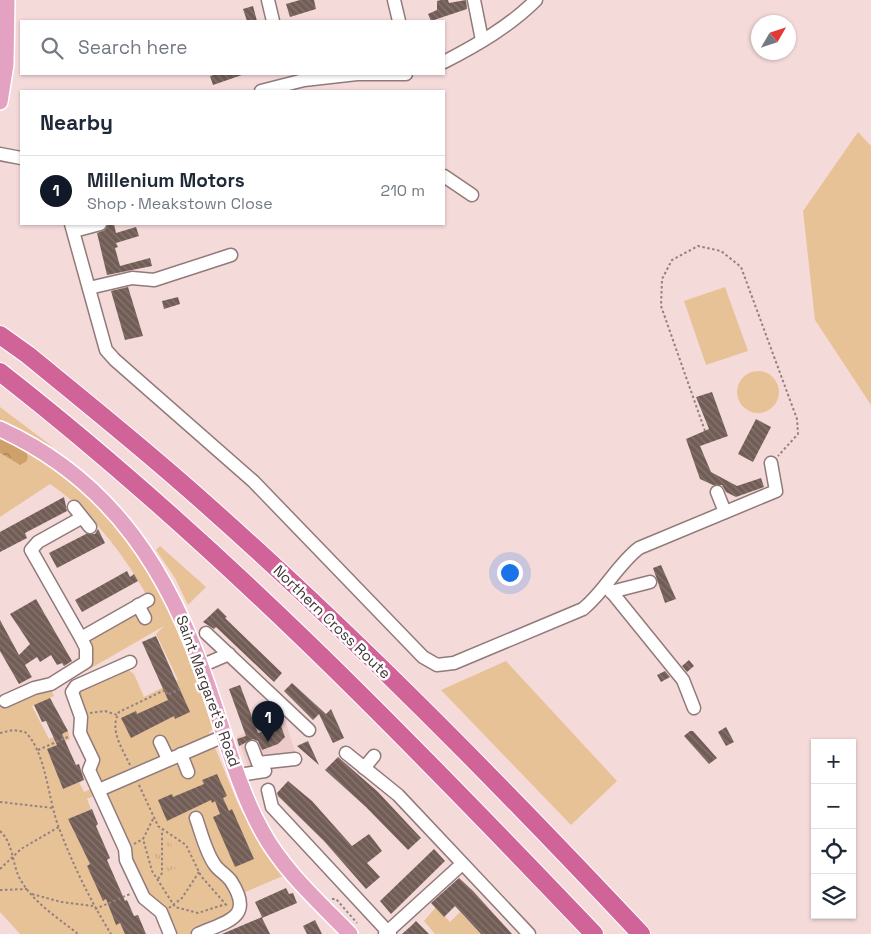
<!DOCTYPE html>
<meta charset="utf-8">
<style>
:root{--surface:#fff;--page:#f2f2f3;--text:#1f2937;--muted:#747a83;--line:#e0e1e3;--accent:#111827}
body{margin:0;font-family:"Space Grotesk",sans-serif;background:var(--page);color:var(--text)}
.controls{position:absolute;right:15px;bottom:15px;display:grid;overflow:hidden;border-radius:0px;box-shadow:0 1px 4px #0004}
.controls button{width:45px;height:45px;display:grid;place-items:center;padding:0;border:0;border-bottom:1px solid var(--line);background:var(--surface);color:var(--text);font:25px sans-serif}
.compass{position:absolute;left:751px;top:15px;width:45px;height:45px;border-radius:50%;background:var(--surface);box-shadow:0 1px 4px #0004;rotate:51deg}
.you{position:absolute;left:509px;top:572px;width:18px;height:18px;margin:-12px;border:4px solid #fff;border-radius:50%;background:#1a73e8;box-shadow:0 0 0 8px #1a73e833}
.badge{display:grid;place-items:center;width:32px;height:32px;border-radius:50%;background:var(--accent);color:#fff;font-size:16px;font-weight:700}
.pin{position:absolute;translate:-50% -41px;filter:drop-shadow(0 1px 2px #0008)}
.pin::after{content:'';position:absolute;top:26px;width:18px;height:15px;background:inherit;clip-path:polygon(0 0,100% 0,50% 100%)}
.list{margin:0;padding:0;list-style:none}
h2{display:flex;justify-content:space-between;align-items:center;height:65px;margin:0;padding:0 20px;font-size:21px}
h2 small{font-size:16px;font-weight:400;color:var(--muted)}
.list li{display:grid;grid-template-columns:32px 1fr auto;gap:15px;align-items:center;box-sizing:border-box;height:70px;padding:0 20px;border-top:1px solid var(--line)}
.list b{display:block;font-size:19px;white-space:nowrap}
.list p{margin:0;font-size:16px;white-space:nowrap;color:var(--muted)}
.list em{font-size:16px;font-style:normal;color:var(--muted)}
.icon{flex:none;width:28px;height:28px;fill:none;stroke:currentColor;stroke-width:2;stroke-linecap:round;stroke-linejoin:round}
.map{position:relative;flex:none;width:871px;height:934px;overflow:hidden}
.search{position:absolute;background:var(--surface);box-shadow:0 1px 4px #0004;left:20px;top:20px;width:425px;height:55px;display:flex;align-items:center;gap:12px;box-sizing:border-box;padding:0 18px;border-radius:0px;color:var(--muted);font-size:19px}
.panel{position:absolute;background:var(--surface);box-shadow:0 1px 4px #0004;left:20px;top:90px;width:425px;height:135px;border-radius:0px}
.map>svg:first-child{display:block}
</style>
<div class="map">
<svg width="871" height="934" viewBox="0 0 871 934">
<defs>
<pattern id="forest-crowns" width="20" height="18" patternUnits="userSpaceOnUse" patternTransform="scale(1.25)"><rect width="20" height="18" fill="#cea06a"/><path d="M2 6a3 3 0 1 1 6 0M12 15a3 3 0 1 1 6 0" fill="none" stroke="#a98358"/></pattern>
<pattern id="park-tufts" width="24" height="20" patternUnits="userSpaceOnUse" patternTransform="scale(1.25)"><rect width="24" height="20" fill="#e8c297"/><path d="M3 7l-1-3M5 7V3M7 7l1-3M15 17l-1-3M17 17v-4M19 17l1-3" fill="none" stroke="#c8a783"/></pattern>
<pattern id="building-back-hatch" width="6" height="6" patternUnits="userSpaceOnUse" patternTransform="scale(1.25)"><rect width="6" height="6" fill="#715d55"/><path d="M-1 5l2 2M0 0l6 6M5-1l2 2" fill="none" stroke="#867670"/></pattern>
</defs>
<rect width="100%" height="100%" fill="#f5dada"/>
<path fill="#eecbcb" d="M285,720L299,764L284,768L248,767L237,736Z"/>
<g fill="#e8c297">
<path d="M858,132L871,146V405L815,320L803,211Z"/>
<path d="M725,287L748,351L706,365L684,301Z"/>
<circle cx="758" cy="392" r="21"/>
<path d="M0,407L53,447L0,420Z"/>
<path d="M26,450L68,478L109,516L149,566L189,649L214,727L209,733L239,806L259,841L283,876L238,895L241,911L198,934H170L144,898L90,770L75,702L79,686L127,669L134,674L144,697L178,680L156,634L164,626L86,671L93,660L89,640L135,614L139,617L151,603C126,557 94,514 50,484L0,517V453L20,465Z"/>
<path d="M160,546L206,587L188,605L175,578L156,550Z"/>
<path d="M506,661L617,781L571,825L441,690Z"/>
<path d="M49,685L54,696L32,706L49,739L68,731L70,739L47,749L63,789L79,782L84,792L93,788L96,795L87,799L91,809L68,819L90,864L87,866L103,900L106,899L116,924L120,923L125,934H20L0,912V708L5,702Z"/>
<path d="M436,907L450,922L460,912L481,934H435L424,921Z"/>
</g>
<path fill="url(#forest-crowns)" d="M0,437C12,443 31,446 27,461L20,465L0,453Z"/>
<path fill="url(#park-tufts)" d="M164,835L168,837L179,863L177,868L164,873L161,872L151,845Z"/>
<g fill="url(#building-back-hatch)">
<path d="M300,0H314L316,9L290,17L286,4Z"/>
<path d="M441,0H448L449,3L466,0L467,9L431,21L428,14L437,10V1Z"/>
<path d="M253,6L257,21H247L243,9Z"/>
<path d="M217,74H242V75L213,85L210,76Z"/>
<path d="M108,224H114L116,233L136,227L139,236L116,243L118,247L115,248L120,266L150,258L152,266L107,275L97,233L105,230Z"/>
<path d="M128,287L143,336L125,340L111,291Z"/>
<path d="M178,297L180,304L164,309L162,301Z"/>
<path d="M712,392L728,436L700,446L711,472L737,486L761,478L764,487L736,497L726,492L722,485H713L700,479L686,439L709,429L696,397Z"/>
<path d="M756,419L771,427L753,462L738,454Z"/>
<path d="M64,497L67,511L25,533L27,538L0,552V532Z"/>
<path d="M98,529L105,543L57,568L49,553L86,534H95Z"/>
<path d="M661,565L676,599L665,603L653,568Z"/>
<path d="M127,571L130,577L134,574L138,581L82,612L75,600Z"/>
<path d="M36,599L72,661L64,666L62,663L57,665L51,655L40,662L37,657L25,665L32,677L19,684L0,651V620L19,655L30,644L10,614Z"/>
<path d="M218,608L227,617L225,618L282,673L274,682L216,627L214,629L203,622Z"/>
<path d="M156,636L190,712L175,719L174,716L131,738L121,718L136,711L137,714L168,700L142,642Z"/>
<path d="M689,660L694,666L687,672L682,666Z"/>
<path d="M665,671L670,677L661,682L657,675Z"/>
<path d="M292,683L326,714L331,709L344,738L333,743L319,714L313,720L284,691Z"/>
<path d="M240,685L258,733L281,726L285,737L278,744L262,750L258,741L253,739L239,746L237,739L246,736L229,689Z"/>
<path d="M50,698L68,731L62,734L76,765L79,764L84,780L63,789L47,749L57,745L46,721L42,722L34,705Z"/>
<path d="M726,727L734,742L726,746L718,732Z"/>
<path d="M690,731H693L717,758L709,764L684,736Z"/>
<path d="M308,741L319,765L297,746Z"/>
<path d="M338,757L378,792L421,838L408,850L366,807L325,770Z"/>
<path d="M217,774L227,796L223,798L229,811L232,809L254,859L235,867L213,817L220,814L215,801L212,803L211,800L167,821L158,800L172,794L173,797L204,784L202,780Z"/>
<path d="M288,781L312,801L352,846L369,834L376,843L382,851L367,863L380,877L366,889L324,841L278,796L277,793Z"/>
<path d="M92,809L98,824L96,826L110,858L107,860L125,901L127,900L134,916L138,915L146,934H125L120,923L116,925L106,899L103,901L87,866L90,864L68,819Z"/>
<path d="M434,849L445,861L391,914L380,901Z"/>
<path d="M459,878L473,891L512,934H481L455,906L444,917L431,903Z"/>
<path d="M286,888L289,894L293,893L297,903L262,918L270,934H222L262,917L255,902Z"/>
<path d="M315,920L322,934H307L303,926Z"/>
<path d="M416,921L429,934H402L411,926Z"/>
</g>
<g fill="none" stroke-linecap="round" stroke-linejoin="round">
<defs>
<g id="minor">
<path d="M268,0L273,21"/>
<path d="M394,0L399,21"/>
<path d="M474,0L482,40"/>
<path d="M444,62C477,45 510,26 536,0"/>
<path d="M261,91L304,80L357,74H406"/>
<path d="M0,154L21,158"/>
<path d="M444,176L472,195"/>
<path d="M71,224L106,350L115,360L253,481L423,657L437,665L454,663L583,609C605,591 617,565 639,548L776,491L771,463"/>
<path d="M74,231L100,224"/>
<path d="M89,288L132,278L154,280L231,255"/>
<path d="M717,492L725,512"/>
<path d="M74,507L90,527"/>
<path d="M606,585L683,680L694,708"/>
<path d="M611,592L650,582"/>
<path d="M138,605L145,618"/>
<path d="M206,633L309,730"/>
<path d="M81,638L148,600"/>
<path d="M130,662L76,686L72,692L81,717L80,733L93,760L89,770L125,849L126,860L144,898L161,912L170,934"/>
<path d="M201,666L229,654"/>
<path d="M5,701L34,688L51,684L86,662V648L81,638L31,550L38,542L81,518"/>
<path d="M160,742L168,759"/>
<path d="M252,747L258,763L295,759"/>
<path d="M346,753L398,795L529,934"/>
<path d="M181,754L188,772"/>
<path d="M364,768L374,756"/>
<path d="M239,775L265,771"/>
<path d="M99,790L224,736"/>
<path d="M268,790L272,807L390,934"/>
<path d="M196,818C201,832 206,853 215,865C219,871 227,875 231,881C255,918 227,921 198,934"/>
<path d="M385,934L462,864"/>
</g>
<g id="major">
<path d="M0,102L6,64L7,0"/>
<path d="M0,429C114,481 171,575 209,689C225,735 238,788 262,831C283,870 319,902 350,934"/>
</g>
<g id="highway">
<path d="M0,335L28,355C83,400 138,444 191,491C349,630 497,781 641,934"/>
<path d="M0,372C215,540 406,737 594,934"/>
</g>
</defs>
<use href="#minor" stroke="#927a7a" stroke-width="15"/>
<use href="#major" stroke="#fff" stroke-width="18"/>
<use href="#highway" stroke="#fff" stroke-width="20"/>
<g stroke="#938080" stroke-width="2" stroke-dasharray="2.5 2.5" stroke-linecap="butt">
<path d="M705,431L661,306L662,279L672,260L698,246L721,251L741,267L797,419L798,434L778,456"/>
<path d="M90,713L105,711L117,715"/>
<path d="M0,733L13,730L25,732C46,751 48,800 59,828C73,865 90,900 111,934"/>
<path d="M38,750L70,736"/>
<path d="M130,765C122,748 109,730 119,712L165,690L167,695L182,688"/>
<path d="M139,785L158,826L186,845L201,876L228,907"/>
<path d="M0,802L53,808"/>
<path d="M153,819L143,839L152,871L175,907L198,913L226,904"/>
<path d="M0,831C13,843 12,862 19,877C32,902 57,917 78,934"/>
<path d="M134,844L143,839"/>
<path d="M0,869L21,849L59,827"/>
<path d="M158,879L162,873V830"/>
<path d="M0,890L27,889"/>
<path d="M32,894L61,902L93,906"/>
<path d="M332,899H336L357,923"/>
<path d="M169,908L182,898L199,872"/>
<path d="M95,909L130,894"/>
</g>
<use href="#minor" stroke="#fff" stroke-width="12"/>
<use href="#major" stroke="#e3a2c2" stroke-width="15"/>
<use href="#highway" stroke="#d06499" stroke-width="18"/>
</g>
<g text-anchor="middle" stroke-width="5" stroke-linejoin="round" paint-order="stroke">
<g font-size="15" fill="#423737" stroke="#fff">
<text transform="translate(332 622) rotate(44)" y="5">Northern Cross Route</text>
<text transform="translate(208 691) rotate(70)" y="5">Saint Margaret's Road</text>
</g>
</g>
</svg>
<div class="controls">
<button>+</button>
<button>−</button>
<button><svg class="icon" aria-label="locate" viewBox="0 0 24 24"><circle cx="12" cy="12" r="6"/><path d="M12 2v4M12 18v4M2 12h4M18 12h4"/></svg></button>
<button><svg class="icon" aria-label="layers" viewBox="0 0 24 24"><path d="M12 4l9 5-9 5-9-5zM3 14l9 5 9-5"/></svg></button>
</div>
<svg class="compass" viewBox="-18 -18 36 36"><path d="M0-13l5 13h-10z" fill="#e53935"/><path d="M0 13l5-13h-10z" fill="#747a83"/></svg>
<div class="you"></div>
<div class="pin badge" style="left:268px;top:742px">1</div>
<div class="search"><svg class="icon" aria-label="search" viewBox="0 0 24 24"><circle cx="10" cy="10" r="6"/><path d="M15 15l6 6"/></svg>Search here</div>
<section class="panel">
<h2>Nearby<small></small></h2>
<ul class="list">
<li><span class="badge">1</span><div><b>Millenium Motors</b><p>Shop · Meakstown Close</p></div><em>210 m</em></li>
</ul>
</section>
</div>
